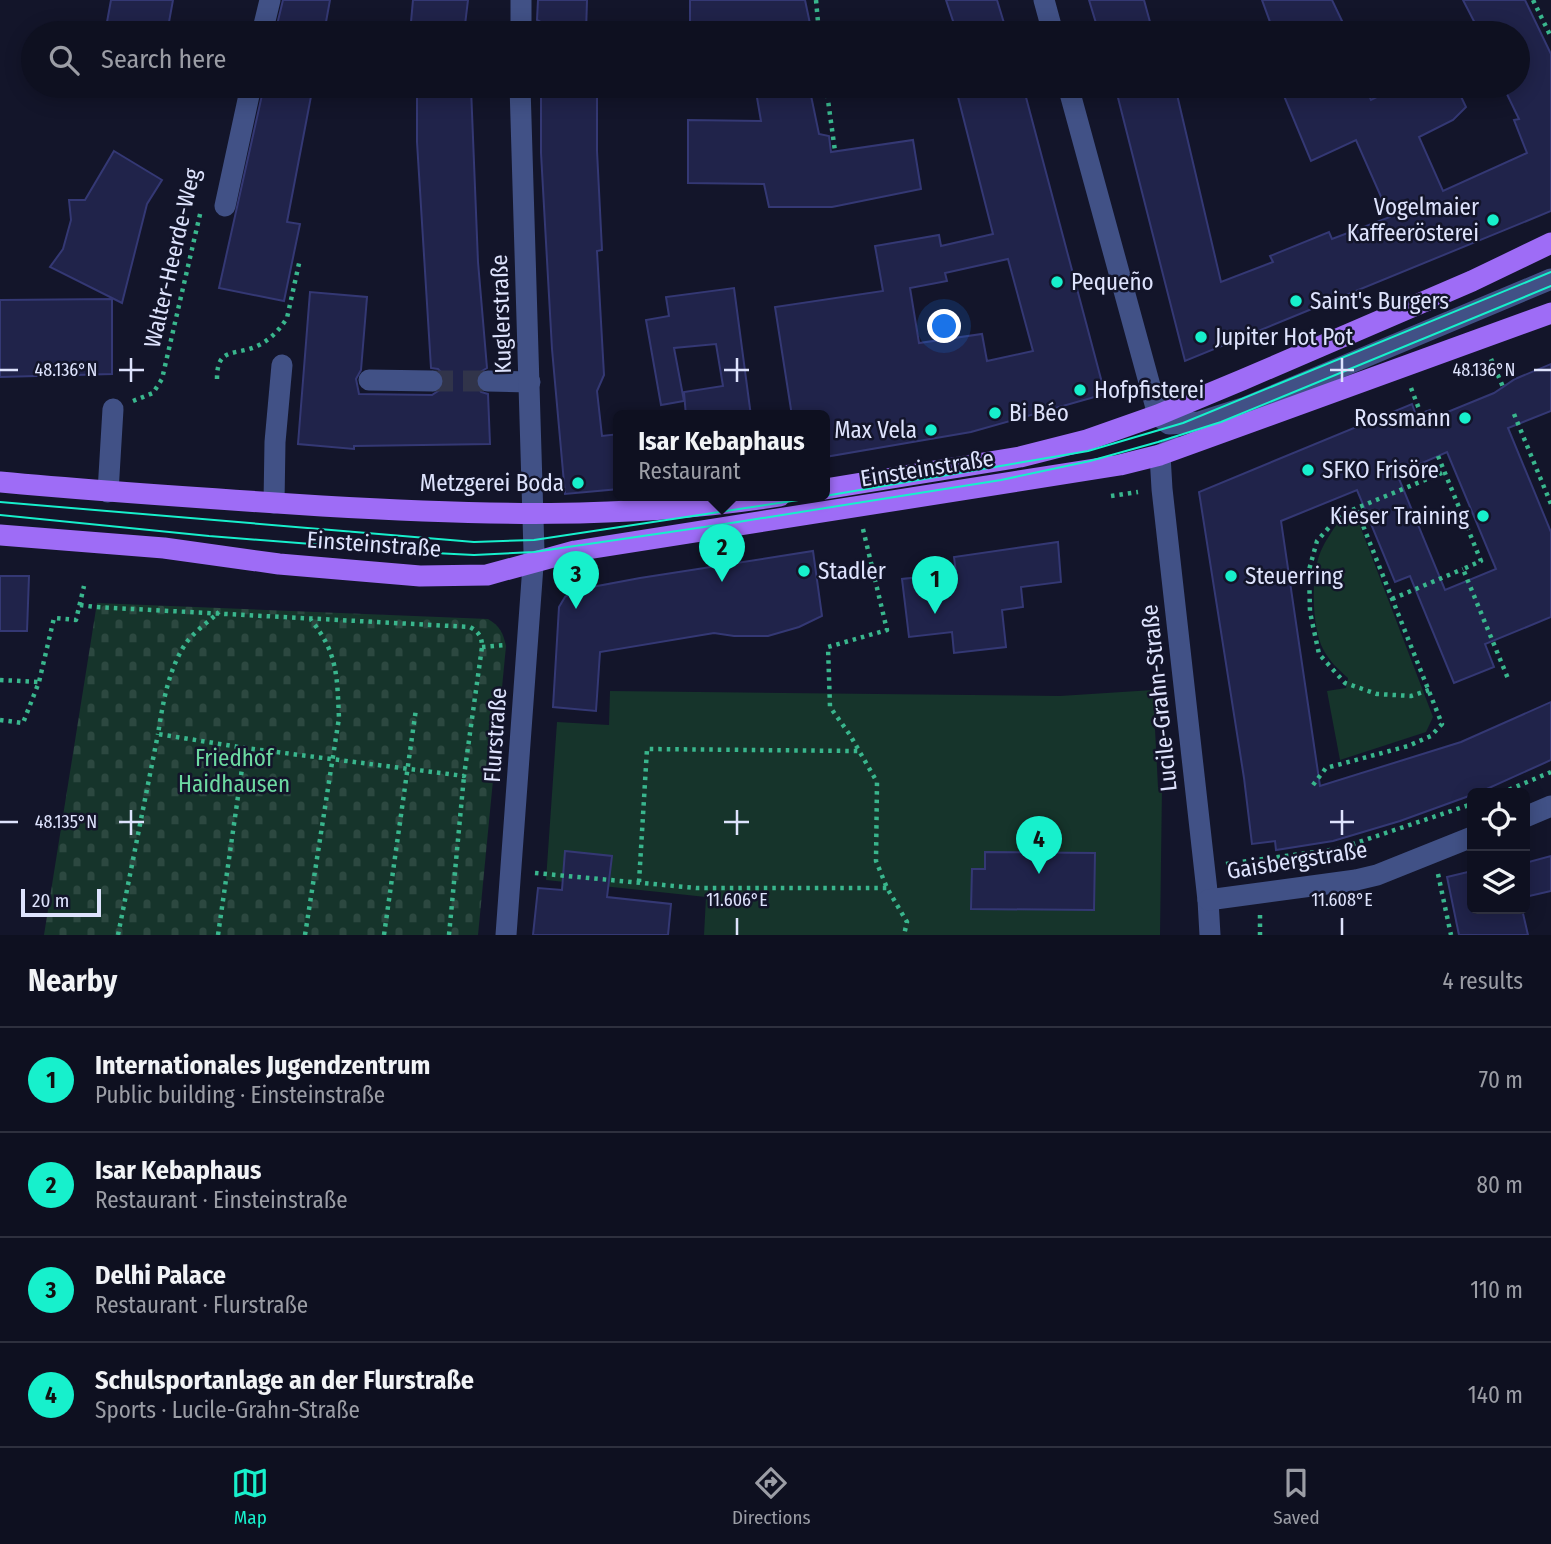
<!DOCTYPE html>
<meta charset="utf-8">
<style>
:root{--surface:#0e1020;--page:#1c1e2d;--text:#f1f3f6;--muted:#9b9da5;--line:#2e303e;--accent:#17f0cc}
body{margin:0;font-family:"Fira Sans Condensed",sans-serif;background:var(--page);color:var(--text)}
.controls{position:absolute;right:21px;bottom:21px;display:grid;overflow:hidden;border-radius:10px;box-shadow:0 4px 18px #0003}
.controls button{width:63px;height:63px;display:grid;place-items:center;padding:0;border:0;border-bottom:2px solid var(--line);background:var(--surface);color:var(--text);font:35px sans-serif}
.scale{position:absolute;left:21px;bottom:18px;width:80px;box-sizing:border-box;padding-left:7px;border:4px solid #dee3fd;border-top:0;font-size:19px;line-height:24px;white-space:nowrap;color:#dee3fd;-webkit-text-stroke:5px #13152a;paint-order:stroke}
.you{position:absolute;left:945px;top:327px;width:24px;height:24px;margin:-18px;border:5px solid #fff;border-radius:50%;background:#1a73e8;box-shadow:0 0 0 10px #1a73e833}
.badge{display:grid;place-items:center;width:46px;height:46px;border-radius:50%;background:var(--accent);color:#111;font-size:23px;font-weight:700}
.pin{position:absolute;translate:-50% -58px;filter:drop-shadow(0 2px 4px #0008)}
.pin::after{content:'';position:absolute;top:37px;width:24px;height:21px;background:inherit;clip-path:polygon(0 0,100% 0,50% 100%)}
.popup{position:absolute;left:613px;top:410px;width:217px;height:91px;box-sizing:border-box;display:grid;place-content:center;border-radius:10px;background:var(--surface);filter:drop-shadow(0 2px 5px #0005);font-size:23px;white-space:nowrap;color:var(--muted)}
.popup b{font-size:26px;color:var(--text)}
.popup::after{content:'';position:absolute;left:50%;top:100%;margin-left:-14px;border:14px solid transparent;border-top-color:var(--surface)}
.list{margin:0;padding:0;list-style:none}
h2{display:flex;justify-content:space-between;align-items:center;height:91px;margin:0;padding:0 28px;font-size:30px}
h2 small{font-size:23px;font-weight:400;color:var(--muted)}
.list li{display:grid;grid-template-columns:46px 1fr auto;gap:21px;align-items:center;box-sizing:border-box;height:105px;padding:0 28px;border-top:2px solid var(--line)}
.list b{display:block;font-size:26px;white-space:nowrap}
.list p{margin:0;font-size:23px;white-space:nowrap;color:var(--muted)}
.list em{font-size:23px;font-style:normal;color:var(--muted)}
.icon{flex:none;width:38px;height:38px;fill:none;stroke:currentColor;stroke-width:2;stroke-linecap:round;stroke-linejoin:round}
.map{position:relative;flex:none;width:1551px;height:935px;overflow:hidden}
.search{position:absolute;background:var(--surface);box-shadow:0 4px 18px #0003;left:21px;right:21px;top:21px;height:77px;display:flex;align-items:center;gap:18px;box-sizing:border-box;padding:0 24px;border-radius:38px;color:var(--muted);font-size:26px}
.sheet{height:511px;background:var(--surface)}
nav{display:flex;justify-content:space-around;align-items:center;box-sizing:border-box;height:98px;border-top:2px solid var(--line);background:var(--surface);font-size:19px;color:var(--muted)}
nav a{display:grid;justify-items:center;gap:4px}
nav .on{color:var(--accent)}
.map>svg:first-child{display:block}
</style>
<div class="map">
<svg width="1551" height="935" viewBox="0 0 1551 935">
<defs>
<pattern id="cemetery-stones" width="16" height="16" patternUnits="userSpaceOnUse" patternTransform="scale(1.75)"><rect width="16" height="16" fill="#16342b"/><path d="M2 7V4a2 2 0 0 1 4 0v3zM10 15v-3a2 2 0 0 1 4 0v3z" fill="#2c4840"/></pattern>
</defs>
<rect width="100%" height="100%" fill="#13152a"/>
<path fill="url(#cemetery-stones)" d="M97,603L488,619C500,626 503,633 506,646L478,935H44Z"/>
<g fill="#16342b">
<path d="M1357,518L1433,717L1426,732L1340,760L1327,691L1346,688L1348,678C1338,669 1329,661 1323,649C1312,627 1311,578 1319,556C1323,544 1331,533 1338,522Z"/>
<path d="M1153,690L1158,787H1162L1160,935H704L706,897L546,880L557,722L609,725L610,691L1060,696Z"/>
</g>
<g fill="#20234a" stroke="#343874" stroke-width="2" fill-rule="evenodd">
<path d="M111,0H173L167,33H105Z"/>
<path d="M283,0H330L324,33H275Z"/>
<path d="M413,0H468L464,33H410Z"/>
<path d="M538,0H587L586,33H541V22L537,20Z"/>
<path d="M690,0H805L812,33H690Z"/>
<path d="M946,0H997L1007,33H957Z"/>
<path d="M1089,0H1144L1153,33H1099Z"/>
<path d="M1262,0H1332L1343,23L1338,25L1342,33H1274Z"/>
<path d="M1463,0H1525L1551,54V211L1185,361L1115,86H1175L1221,282L1273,262L1270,256L1329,232L1332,239L1390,217L1356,140L1311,161L1284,96L1297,92L1295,86H1365L1371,100L1399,86H1456L1466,107L1453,120L1419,137L1443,191L1527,153L1514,120L1519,119L1503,86H1518V33H1480Z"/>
<path d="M264,86H313L287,222L300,224L284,301L219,288Z"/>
<path d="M417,86H458V88H471L478,262L487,368L477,374L475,381L481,392L488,394L490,444L354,446V449L298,444L310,292L367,297L361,370L356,379L359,394L432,395L444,387L443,374L438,369L431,368L417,142Z"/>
<path d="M541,86H597V151L602,250L597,251L604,375L597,391L602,436L619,434V489L565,494L552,349L541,153Z"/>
<path d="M755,86H809L819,134L829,136L831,152L913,140L921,189L832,207H769L764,184L688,183V120L761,121Z"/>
<path d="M969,86H1023L1105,394L971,432L825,457V416H792L775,307L883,291L875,246L939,235L941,246L993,234L956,89ZM1008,259L1033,351L987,361L982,334L919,343L910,288L947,281L945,273Z"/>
<path d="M114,151L162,180L147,204L122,303L50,267L63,249L71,220L69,200H85Z"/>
<path d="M734,288L751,416H686L684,392L723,386L716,344L674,348L684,401L661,405L646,320L669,316L666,297Z"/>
<path d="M112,299V374L0,377V300Z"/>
<path d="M1551,364V411L1508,428L1551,532V617L1485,644L1494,667L1454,683L1410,576L1395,582L1357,490L1281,521L1320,786L1461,742L1551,702V760L1480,792L1400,821L1333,841L1276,850L1275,841L1252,844L1244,778L1199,492L1412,404L1416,415L1430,410L1433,418L1494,393L1515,379ZM1447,452L1496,569L1445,590L1397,474Z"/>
<path d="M1058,542L1061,582L1021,587L1023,607L1002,610L1006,647L954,653L952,632L909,637L902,579L956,573L954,557Z"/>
<path d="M813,551L822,616L799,627L768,636H734L714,633L600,652L596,711L553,707L559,607L565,597L576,590L640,578Z"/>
<path d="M0,576H29L27,631H0Z"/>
<path d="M565,851L612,856L607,897L671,904L668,935H533L538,888L562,890Z"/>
<path d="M985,852L1095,853L1094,910L971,909L972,869H985Z"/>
<path d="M1551,856V891L1525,897V863Z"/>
<path d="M1472,871V909H1522L1528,935H1459L1447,877Z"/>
</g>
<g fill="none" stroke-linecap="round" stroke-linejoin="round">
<path stroke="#31344a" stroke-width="21" stroke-dasharray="21 10" stroke-linecap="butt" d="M432,381H488"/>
<g stroke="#39b68d" stroke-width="4.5" stroke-dasharray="3.5 5" stroke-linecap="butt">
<path d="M816,0L819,33"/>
<path d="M1533,0L1551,37"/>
<path d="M826,86L835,151"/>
<path d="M1491,359L1503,387"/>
<path d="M217,379C217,345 236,357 259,345C271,339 280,329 287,318L300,259"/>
<path d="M1411,388L1421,414"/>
<path d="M133,401L153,393L162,379L201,210"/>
<path d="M1514,414L1551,504"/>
<path d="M1438,456L1481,561L1463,569L1509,681"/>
<path d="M1111,496L1138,492"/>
<path d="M863,529L887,630L828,647L830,707L850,735L877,782L876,861L887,888L907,922L904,935"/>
<path d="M1392,599L1463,569"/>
<path d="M80,605L95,607L470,627C479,632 482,637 482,647L464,776L245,748L158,734C163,703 168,670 186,643C194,632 208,622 219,612"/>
<path d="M482,647L506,645"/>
<path d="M0,680L39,682"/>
<path d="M1429,690L1411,696L1377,694L1345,683L1319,654L1310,612L1309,570L1317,541L1340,515L1444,472"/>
<path d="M0,720L23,723L39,682L54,618L76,620L84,586"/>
<path d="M1313,785L1326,768L1408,746L1431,736L1442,724L1356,508"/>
<path d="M1501,793L1551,772"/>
<path d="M1226,864L1338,849L1472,804"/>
<path d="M535,873L696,888H887"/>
<path d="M1438,874L1451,935"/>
<path d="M639,882L647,749L858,751"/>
<path d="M1260,915V935"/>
<path d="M118,935L158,734"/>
<path d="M218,935L245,748"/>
<path d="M305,935L339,718C337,677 338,653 311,620"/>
<path d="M384,935L416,709"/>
<path d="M449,935L464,776"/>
</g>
<g stroke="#415186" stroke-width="21">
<path d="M1044,0L1053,33"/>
<path d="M262,33L270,0"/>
<path d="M521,33V0"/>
<path d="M1068,86L1158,415L1169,424L1199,422L1246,407L1551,279"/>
<path d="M225,206L251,86"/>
<path d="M369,380L432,381"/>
<path d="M488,381L530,382"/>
<path d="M1174,447L1160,455L1162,489L1208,900L1210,935"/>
<path d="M108,492L113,409"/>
<path d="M274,503L275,442L282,365"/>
<path d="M1525,817L1551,806"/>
<path d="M1208,900L1356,880L1377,875L1472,837"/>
<path d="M506,935L534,552L520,86"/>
</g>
<g stroke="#9e6cf6" stroke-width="21">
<path d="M0,482C107,492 214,499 322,506C474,515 628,520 780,496"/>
<path d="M825,489L1020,457L1087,440L1158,415L1242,380L1472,281L1551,243"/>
<path d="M0,535L164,548L279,564L420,576L487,575L575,551L1120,465L1160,455L1551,313"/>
</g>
<g stroke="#17f0cc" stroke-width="2">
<path d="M825,496L1088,451L1183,423L1551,272"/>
<path d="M0,502L474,542L534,540L825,496"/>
<path d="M0,515L209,536L414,552L474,555L534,552L738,522L1001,480L1090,461L1158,442L1221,422L1551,286"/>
</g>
</g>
<path fill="none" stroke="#dee3fd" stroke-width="2.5" d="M131,358V382M737,358V382M1342,358V382M0,370H18M119,370H144M724,370H749M1330,370H1354M1534,370H1551M131,810V835M737,810V835M1342,810V835M0,822H18M119,822H144M724,822H749M1330,822H1354M737,918V935M1342,918V935"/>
<g fill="#17f0cc" stroke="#13152a" stroke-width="2.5">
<circle cx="1493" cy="220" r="7"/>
<circle cx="1057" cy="282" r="7"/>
<circle cx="1296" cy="301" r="7"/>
<circle cx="1201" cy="337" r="7"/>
<circle cx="1080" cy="390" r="7"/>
<circle cx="995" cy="413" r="7"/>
<circle cx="1465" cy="418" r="7"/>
<circle cx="931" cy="430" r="7"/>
<circle cx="1308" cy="470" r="7"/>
<circle cx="578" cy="483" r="7"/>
<circle cx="1483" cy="516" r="7"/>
<circle cx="804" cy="571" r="7"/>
<circle cx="1231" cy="576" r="7"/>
</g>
<g text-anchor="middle" stroke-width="5" stroke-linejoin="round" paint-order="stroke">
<g font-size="23" fill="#dee3fd" stroke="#13152a" text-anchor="start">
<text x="1479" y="215" text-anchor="end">Vogelmaier<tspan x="1479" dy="26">Kaffeerösterei</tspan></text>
<text x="1071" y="290">Pequeño</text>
<text x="1310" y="309">Saint's Burgers</text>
<text x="1215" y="345">Jupiter Hot Pot</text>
<text x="1094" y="398">Hofpfisterei</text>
<text x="1009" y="421">Bi Béo</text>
<text x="1451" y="426" text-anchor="end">Rossmann</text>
<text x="917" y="438" text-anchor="end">Max Vela</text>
<text x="1322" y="478">SFKO Frisöre</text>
<text x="564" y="491" text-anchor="end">Metzgerei Boda</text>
<text x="1469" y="524" text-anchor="end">Kieser Training</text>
<text x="818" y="579">Stadler</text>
<text x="1245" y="584">Steuerring</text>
</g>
<g font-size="23" fill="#dee3fd" stroke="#13152a">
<text transform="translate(172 258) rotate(-77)" y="8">Walter-Heerde-Weg</text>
<text transform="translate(501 314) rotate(-92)" y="8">Kuglerstraße</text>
<text transform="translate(927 468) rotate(-9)" y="8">Einsteinstraße</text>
<text transform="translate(374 544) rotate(4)" y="8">Einsteinstraße</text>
<text transform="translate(1159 698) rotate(-96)" y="8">Lucile-Grahn-Straße</text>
<text transform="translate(495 735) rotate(-86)" y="8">Flurstraße</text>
<text transform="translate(1297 860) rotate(-9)" y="8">Gaisbergstraße</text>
</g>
<g font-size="23" fill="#6ddaa2" stroke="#13152a">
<text x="234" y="766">Friedhof<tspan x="234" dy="26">Haidhausen</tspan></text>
</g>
</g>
<g font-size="18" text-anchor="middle" fill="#dee3fd" stroke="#13152a" stroke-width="5" stroke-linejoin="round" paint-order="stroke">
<text x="66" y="376">48.136°N</text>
<text x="1484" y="376">48.136°N</text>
<text x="66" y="828">48.135°N</text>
<text x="737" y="906">11.606°E</text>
<text x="1342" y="906">11.608°E</text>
</g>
</svg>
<div class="controls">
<button><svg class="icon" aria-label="locate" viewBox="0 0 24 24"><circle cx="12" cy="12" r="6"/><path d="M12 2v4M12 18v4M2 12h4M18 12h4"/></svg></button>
<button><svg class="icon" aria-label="layers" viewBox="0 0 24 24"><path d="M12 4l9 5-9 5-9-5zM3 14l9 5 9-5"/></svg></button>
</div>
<div class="scale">20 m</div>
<div class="you"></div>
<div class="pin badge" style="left:935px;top:614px">1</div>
<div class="pin badge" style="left:722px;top:582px">2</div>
<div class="popup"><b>Isar Kebaphaus</b>Restaurant</div>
<div class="pin badge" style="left:576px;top:609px">3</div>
<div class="pin badge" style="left:1039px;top:874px">4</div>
<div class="search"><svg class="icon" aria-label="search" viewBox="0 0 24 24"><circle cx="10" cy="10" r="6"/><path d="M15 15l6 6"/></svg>Search here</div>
</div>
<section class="sheet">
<h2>Nearby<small>4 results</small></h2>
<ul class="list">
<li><span class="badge">1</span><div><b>Internationales Jugendzentrum</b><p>Public building · Einsteinstraße</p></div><em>70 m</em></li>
<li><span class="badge">2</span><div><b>Isar Kebaphaus</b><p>Restaurant · Einsteinstraße</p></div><em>80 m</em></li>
<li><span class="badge">3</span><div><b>Delhi Palace</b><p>Restaurant · Flurstraße</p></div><em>110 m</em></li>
<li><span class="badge">4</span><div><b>Schulsportanlage an der Flurstraße</b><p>Sports · Lucile-Grahn-Straße</p></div><em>140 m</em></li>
</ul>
</section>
<nav>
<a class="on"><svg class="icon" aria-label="map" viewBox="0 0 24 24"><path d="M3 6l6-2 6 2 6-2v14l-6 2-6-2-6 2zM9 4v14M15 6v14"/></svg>Map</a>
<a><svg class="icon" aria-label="directions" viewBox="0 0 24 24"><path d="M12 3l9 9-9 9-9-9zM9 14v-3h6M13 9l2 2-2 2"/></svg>Directions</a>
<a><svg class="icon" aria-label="saved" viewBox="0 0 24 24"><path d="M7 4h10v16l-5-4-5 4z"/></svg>Saved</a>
</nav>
